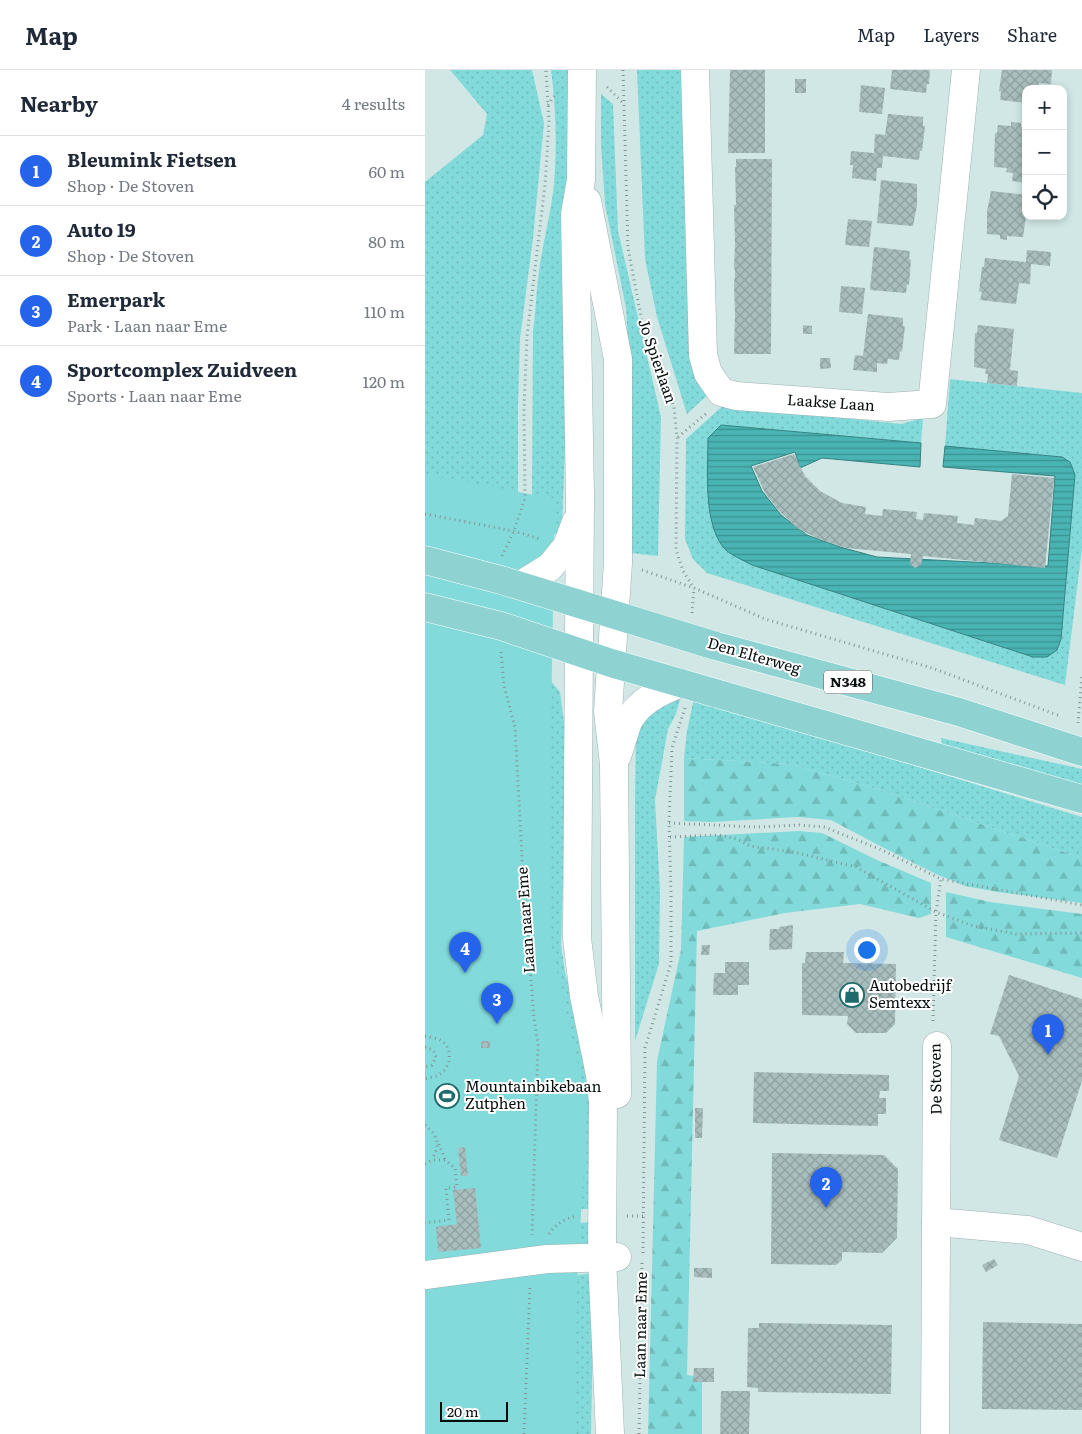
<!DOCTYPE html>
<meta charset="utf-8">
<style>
:root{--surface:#fff;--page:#f6f6f7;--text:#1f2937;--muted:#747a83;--line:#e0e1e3;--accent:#2563eb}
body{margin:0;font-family:Literata,serif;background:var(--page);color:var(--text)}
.controls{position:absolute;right:15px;top:15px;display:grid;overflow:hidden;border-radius:10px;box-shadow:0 2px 8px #0003}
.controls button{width:45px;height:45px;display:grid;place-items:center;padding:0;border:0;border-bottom:1px solid var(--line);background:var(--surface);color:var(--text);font:25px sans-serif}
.scale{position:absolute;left:15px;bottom:12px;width:68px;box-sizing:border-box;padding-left:5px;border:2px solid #060d0d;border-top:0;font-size:14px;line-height:18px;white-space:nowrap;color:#060d0d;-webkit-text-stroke:4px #fff;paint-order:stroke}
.you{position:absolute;left:441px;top:879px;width:18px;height:18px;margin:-12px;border:4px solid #fff;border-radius:50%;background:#1a73e8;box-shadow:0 0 0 8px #1a73e833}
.badge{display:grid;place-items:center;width:32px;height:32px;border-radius:50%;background:var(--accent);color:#fff;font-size:16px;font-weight:700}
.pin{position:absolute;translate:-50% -41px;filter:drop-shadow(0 1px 2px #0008)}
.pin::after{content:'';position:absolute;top:26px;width:18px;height:15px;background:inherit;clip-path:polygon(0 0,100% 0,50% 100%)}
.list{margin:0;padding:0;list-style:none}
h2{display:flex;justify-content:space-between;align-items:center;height:65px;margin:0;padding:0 20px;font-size:21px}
h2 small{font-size:16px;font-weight:400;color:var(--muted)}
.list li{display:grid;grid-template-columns:32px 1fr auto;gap:15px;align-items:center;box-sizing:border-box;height:70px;padding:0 20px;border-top:1px solid var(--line)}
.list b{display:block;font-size:19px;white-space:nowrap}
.list p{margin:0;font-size:16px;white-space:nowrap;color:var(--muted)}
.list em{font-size:16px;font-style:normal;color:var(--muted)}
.icon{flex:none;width:28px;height:28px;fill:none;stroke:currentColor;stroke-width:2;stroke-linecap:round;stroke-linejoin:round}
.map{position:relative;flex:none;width:657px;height:1364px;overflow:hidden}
header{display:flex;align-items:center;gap:30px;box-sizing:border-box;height:70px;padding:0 25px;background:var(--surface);border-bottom:1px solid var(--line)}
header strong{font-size:24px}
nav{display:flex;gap:28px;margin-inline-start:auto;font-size:18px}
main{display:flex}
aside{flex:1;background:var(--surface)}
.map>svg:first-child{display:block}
</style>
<header>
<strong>Map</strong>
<nav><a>Map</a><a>Layers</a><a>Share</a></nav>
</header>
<main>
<aside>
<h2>Nearby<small>4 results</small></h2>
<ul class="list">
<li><span class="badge">1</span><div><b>Bleumink Fietsen</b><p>Shop · De Stoven</p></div><em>60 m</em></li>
<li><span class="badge">2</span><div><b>Auto 19</b><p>Shop · De Stoven</p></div><em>80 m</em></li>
<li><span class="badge">3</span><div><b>Emerpark</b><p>Park · Laan naar Eme</p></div><em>110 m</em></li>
<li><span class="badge">4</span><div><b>Sportcomplex Zuidveen</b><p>Sports · Laan naar Eme</p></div><em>120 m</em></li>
</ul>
</aside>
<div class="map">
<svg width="657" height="1364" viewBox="0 0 657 1364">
<defs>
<pattern id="grass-dots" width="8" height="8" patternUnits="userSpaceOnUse" patternTransform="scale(1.25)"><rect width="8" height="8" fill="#82dbda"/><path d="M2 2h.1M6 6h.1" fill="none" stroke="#6fbbba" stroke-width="1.8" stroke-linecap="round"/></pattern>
<pattern id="forest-firs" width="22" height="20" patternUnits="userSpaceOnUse" patternTransform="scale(1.25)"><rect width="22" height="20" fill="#82dbda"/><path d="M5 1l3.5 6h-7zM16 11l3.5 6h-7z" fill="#6fbbba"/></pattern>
<pattern id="water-rules" width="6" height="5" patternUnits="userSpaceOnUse" patternTransform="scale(1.25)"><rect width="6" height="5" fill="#49b4b3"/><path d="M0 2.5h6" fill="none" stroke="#3b9190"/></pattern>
<pattern id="building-cross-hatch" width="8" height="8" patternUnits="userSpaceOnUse" patternTransform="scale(1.25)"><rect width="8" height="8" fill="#a8bdbd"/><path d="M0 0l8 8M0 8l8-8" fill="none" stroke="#8fa1a1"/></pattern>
</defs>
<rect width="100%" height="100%" fill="#d0e7e6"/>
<g fill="url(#grass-dots)">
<path d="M25,0H107L119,53L108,168L95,269L93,337V428L0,435V112L58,65L62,44Z"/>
<path d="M126,0H145L144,278L137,457L133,465L101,455L107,433L108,261C111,241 111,221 114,201C118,172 126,143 129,114C132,77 131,37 126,0Z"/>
<path d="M212,0H261L287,321L262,344L232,247L220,189Z"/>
<path d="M176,24L188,34L193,161L236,347L233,486L206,483V330L201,238L180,134L176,75Z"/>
<path d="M525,309L657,323V479L640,615L282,503L268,489L260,469L261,369L302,332L313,337L476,354L498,348L496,373L296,355L286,452L298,478L327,495L608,587L636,569L650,405L645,392L637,387L520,376Z"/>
<path d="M114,597L135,622L139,652V777L136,875L140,902L168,1013L169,1139H149L137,1143Z"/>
<path d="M256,626L251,644L243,659L230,730L235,821L234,894L210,971V728L211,661L213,646Z"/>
<path d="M269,628L657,747V788L455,720L365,694L259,688L262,661Z"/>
<path d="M516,668L657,699V719L517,678Z"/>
<path d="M169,1152V1165L162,1176L131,1180L151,1153Z"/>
<path d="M169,1203L166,1364H107L112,1210Z"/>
</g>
<g fill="url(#forest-firs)">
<path d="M259,688L365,694L455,720L657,788V833L573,822L540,816L511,804L459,778L406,750L373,747L287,752L259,751Z"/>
<path d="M373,761L397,763L452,790L506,813V844L494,848L435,834L360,843L272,861L262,1305L277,1307V1364H223L232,991L256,880L259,767Z"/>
<path d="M521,822L565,832L657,844V908L521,867Z"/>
</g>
<path fill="#82dbda" d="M0,404L130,429L126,650V874L162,1035L152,1216L149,1364H0Z"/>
<path fill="url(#water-rules)" stroke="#358281" d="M296,355L496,373L495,397L397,388L375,398L370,382L326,396L337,421L356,445L382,465L415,477L452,487L623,496L630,406L518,397L520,376L637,387L645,392L650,405L636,569L632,580L622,587H608L327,495C320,491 303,484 298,477C278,451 283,400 283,368Z"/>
<g fill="url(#building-cross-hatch)">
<path d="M305,0H340V83H303Z"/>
<path d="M467,0H505L504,14H502L501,23L465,19Z"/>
<path d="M577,0H627L626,14L614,13L613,19H601V33L575,30L576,22L574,21Z"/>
<rect x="370" y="9" width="11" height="14"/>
<path d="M436,15L460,18L457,44L434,42Z"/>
<path d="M463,44L498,47V56H500L497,81H495L494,90L458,86L457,98H452L451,111L427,108L428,95H425L426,81L449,83L450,64L460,65Z"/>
<path d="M586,52L596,53V57H601V113L587,111L588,103L581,102L582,98L569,97L570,63H572L573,55L586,56Z"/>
<path d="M311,89H347L346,284H309L310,244L309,213L310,206V199H309L310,174L309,135H311L310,97H311Z"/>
<path d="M456,110L492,114V135L488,156L452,153Z"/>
<path d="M566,121L601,125V146L598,167L582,166V170L575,169V165L562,164V142Z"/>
<path d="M423,149L447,151L444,177L420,175Z"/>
<path d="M449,177L485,181L484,189L486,190L484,215L482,214L481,223L445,220Z"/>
<path d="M602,180L626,182L625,196L606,194L605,214L594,213L591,234L555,230L557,222H554L557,197H559L560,188L601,192Z"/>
<path d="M416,216L440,218L437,244L414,242Z"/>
<path d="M443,244L478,248V256H480L477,282L475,281L474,290L463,289L462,294L452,293V302L428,300L430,285L438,286Z"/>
<path d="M378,255L387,256V264H378Z"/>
<path d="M553,255L589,259L585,300L593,301L592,316L562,313L563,304H560L561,299L549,297L550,263H552Z"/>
<path d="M395,288H405L406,298L395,299Z"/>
<path d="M369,384L380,406L395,421L417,433L441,437L440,444L457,446L458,439L492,442L491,449L498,450L499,443L533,446L532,453L549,455L550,448L576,451L583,446L587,404L629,408L620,498L498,486L496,495L490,498L485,494L486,484L421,478L394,469L372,458L353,440L340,423L329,399L328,397Z"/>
<path d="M368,855L367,879L344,880L345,859H354V857Z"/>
<path d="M277,875H285L284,885H276Z"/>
<path d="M381,882H419L418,893L471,894L470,954L461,963H431L422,954L423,946L377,945V893H380Z"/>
<path d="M300,892H324V915H313V925H288L289,903H300Z"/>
<path d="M584,905L657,929V1011L632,1088L574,1070L594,1006L574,966L565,964Z"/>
<rect x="56" y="971" width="9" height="7"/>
<path d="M329,1002L464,1005V1021H455L454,1028H461V1044H453V1056L328,1053Z"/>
<path d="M270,1038H278L277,1068H270Z"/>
<path d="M40,1077L43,1106H36L33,1078Z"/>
<path d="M347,1083L459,1085L473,1099L472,1168L457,1183L417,1182V1190L411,1195L346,1194Z"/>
<path d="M50,1118L56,1178L13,1182L11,1157L32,1154L28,1120Z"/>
<path d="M569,1189L573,1195L561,1202L557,1195Z"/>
<path d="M269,1198H287V1208L269,1207Z"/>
<path d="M558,1252L657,1254V1340L557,1339Z"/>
<path d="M334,1253L467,1255L466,1324L333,1322V1318L322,1317L323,1258H334Z"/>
<path d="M269,1298H289V1312H268Z"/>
<path d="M296,1321H325L324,1364H295Z"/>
</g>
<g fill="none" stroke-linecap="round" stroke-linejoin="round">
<defs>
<g id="minor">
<path d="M157,0L156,110L150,144L155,426L152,868L159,926L175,1005L178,1032L177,1187L185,1364"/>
<path d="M270,0L278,285L283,303L296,322L311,326L463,337L507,334L541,0"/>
<path d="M162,131L193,289V493L183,641L189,694L192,1024"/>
<path d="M94,516L125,497L142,476L151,452"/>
<path d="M192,686C196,675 199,663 203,652C213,631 236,621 256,613"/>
<path d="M511,1152L603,1160L657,1177"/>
<path d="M0,1205L122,1189L192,1187"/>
<path d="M510,1364L512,976"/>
</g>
<g id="major">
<path d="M0,490L76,510L291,576L534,642L657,682"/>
<path d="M0,537L76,556L186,593L657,729"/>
</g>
</defs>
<use href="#minor" stroke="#9db2b2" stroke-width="29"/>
<use href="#major" stroke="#fff" stroke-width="29"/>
<g stroke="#839494" stroke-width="3" stroke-dasharray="1 4" stroke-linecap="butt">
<path d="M198,0L203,178L218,257L249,337L252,368L251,480L258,501L269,518"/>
<path d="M182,17L199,34"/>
<path d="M123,35L131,24"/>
<path d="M253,367L283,342"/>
<path d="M0,444L89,461L115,469"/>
<path d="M77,486L89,461L100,428L99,338L102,266L120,115L124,51L121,0"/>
<path d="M217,500L269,518L340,549L507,598L635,646"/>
<path d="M267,543L269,518"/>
<path d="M76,582L79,616L90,657L98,806L109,948L113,974L107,1165"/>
<path d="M653,653L657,606"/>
<path d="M244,753L332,757L374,755L399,757L457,780L516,809L657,835"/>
<path d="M245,767L294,765L312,769L325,776L369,782L431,797L511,842L548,856L591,864L657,863"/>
<path d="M508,951L511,842L516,809"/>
<path d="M0,966C5,967 11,968 15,970C28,977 27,996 15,1004C11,1007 5,1007 0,1009"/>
<path d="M0,977L8,980L11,987L7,995L0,997"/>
<path d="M0,1055C13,1066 16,1074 7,1089"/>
<path d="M14,1074L20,1090"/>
<path d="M0,1094L7,1090H20L30,1098L32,1117L21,1118L24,1150L0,1153"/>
<path d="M202,1146H219"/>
<path d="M124,1164C131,1154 140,1148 153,1146"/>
<path d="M218,1183L220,978L246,893V822L244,753L247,678L260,638"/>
<path d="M99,1364L105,1217"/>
<path d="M214,1364L217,1192"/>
</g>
<use href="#minor" stroke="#fff" stroke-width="28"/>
<use href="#major" stroke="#8ed3d2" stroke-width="28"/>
</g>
<defs>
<symbol id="shop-ring" viewBox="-11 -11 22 22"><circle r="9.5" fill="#fff" stroke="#1f6b6b" stroke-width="1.5"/><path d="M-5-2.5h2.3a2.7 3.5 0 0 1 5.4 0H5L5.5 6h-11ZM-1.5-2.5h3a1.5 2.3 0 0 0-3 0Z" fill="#1f6b6b"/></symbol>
<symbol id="stadium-ring" viewBox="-11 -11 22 22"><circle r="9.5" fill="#fff" stroke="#1f6b6b" stroke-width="1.5"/><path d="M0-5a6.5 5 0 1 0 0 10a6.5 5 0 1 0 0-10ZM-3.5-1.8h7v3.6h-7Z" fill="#1f6b6b"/></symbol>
</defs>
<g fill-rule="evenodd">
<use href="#shop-ring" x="413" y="911" width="28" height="28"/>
<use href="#stadium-ring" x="8" y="1012" width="28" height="28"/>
</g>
<g text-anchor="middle" stroke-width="4" stroke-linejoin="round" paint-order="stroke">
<rect fill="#fff" stroke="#515656" stroke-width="1" x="399" y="600.5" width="48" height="23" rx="4"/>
<g font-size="14" font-weight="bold" fill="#060d0d">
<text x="423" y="617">N348</text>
</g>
<g font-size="15" fill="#060d0d" stroke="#fff">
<text transform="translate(232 291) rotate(71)" y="5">Jo Spierlaan</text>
<text transform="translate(406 333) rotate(4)" y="5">Laakse Laan</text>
<text transform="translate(329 586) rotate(16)" y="5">Den Elterweg</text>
<text transform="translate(101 850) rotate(-94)" y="5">Laan naar Eme</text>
<text transform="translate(511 1009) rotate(-91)" y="5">De Stoven</text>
<text transform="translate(216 1255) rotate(-89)" y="5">Laan naar Eme</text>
</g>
<g font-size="15" fill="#060d0d" stroke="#fff" text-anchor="start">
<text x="444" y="921">Autobedrijf<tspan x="444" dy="17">Semtexx</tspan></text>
<text x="40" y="1022">Mountainbikebaan<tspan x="40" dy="17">Zutphen</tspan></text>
</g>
</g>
</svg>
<div class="controls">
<button>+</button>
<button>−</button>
<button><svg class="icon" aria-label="locate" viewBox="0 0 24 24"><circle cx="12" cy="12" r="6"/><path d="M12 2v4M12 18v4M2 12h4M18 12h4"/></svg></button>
</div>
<div class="scale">20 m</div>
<div class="you"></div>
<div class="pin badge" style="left:623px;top:985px">1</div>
<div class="pin badge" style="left:401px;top:1138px">2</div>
<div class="pin badge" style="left:72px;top:954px">3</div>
<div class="pin badge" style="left:40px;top:903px">4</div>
</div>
</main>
